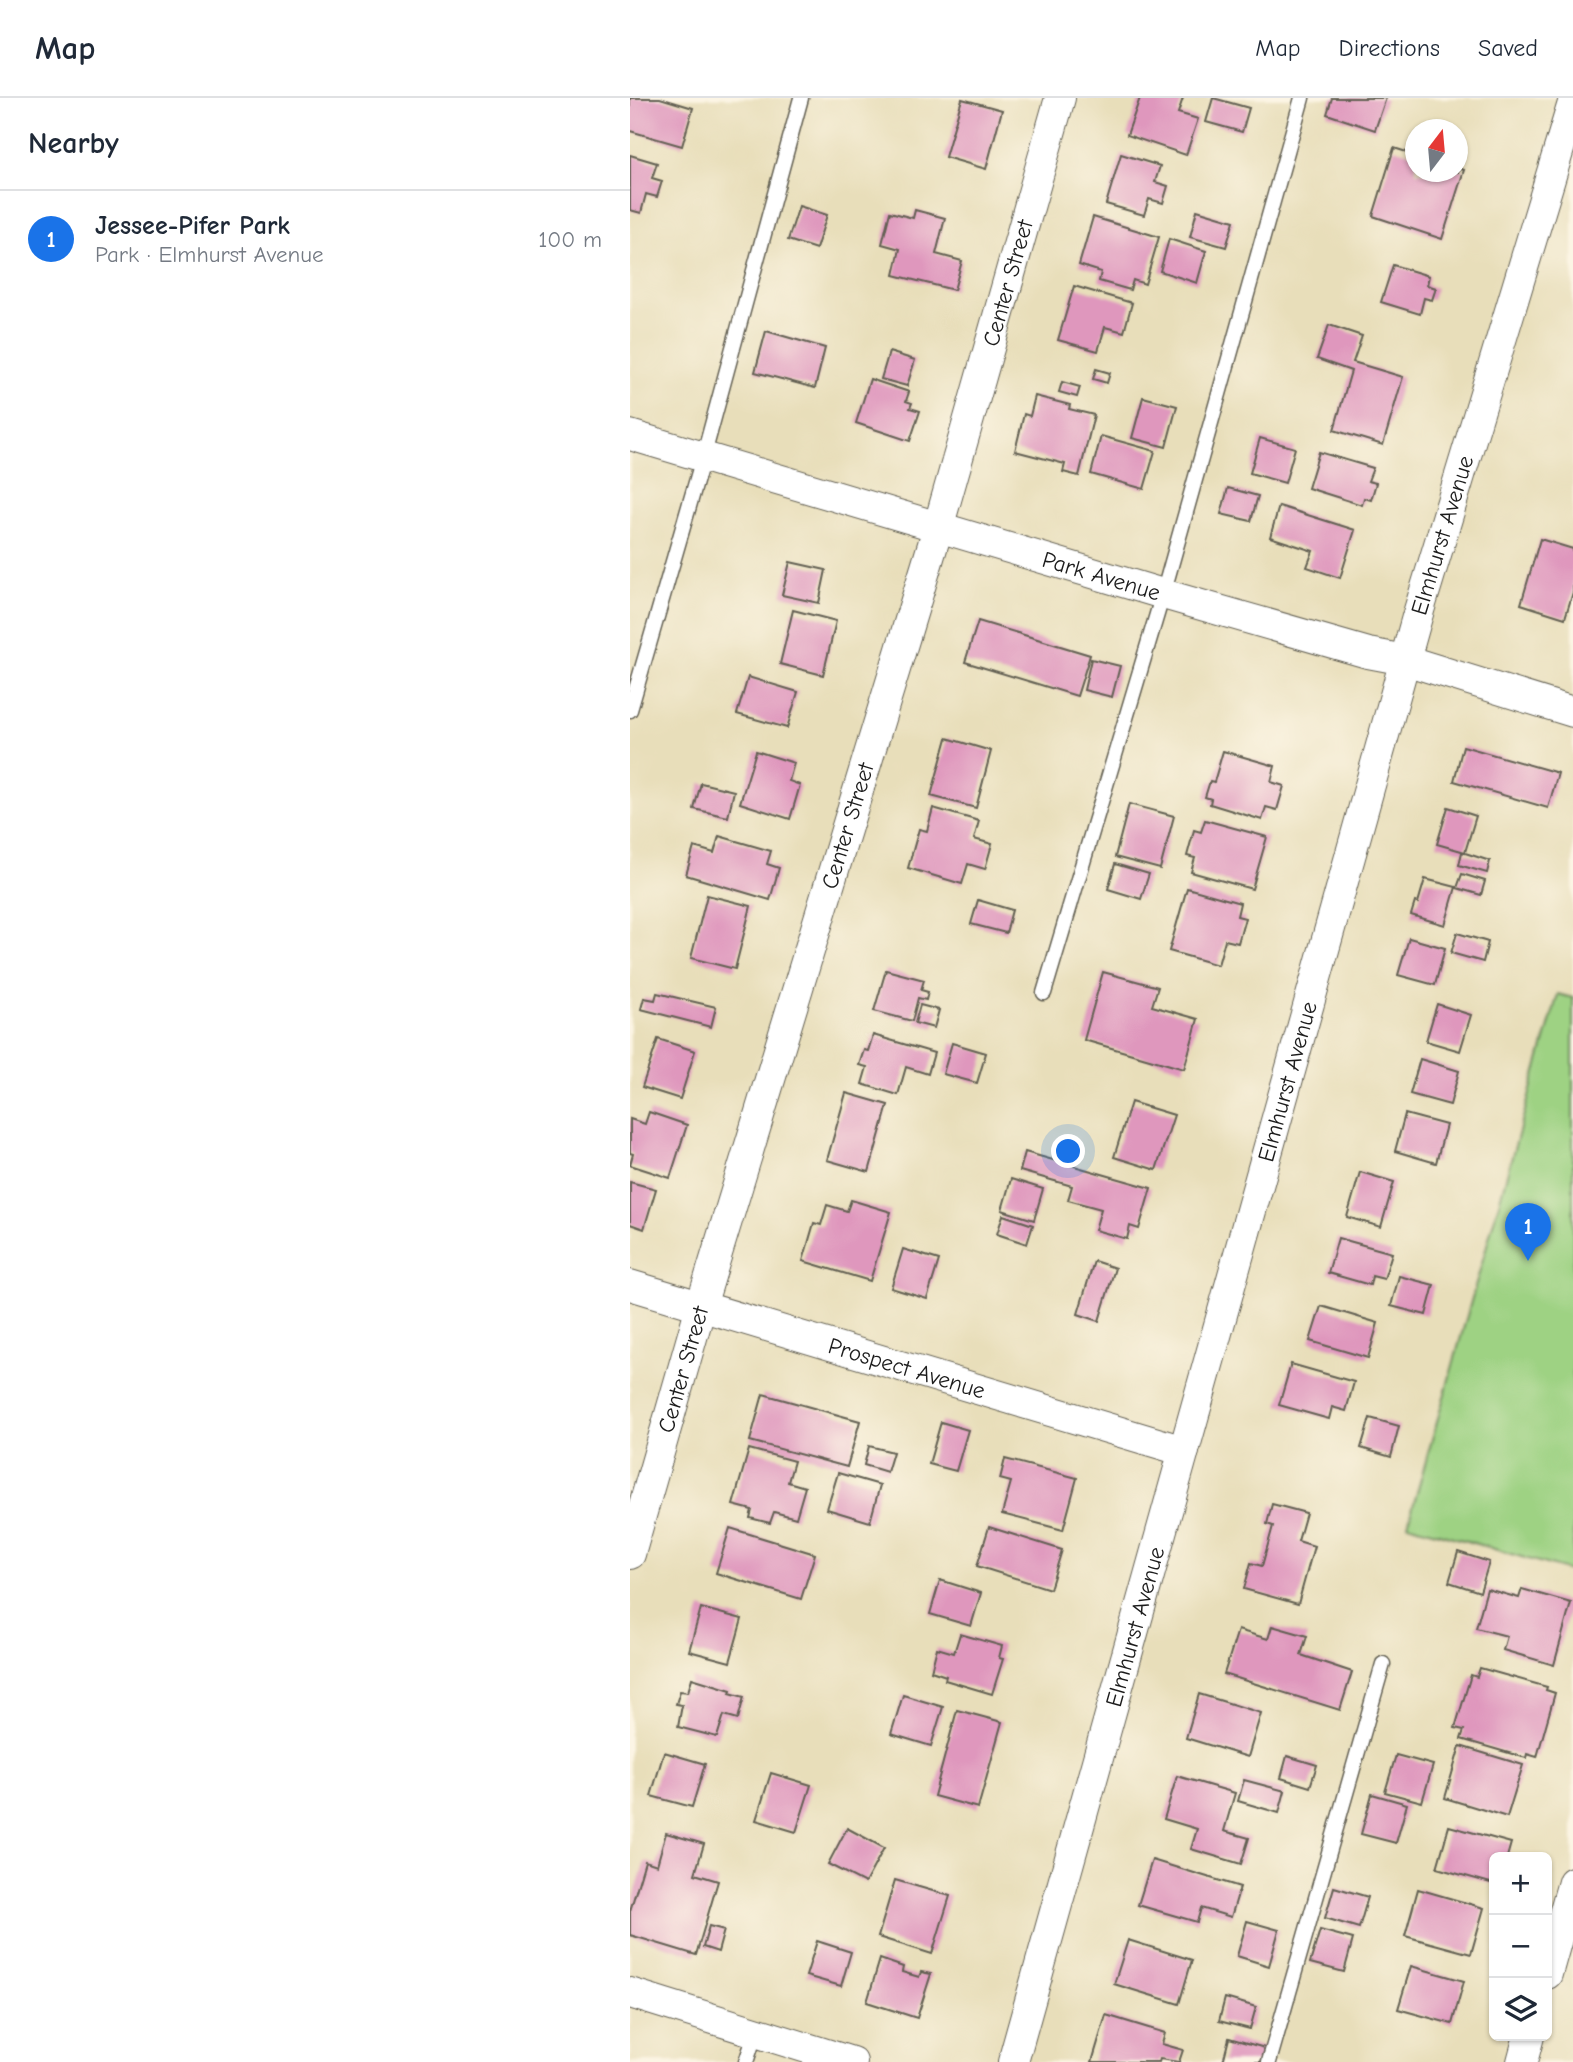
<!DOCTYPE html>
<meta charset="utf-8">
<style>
:root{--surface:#fff;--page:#f6f6f7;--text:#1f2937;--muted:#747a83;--line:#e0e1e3;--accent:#1a73e8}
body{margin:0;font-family:"Comic Neue",sans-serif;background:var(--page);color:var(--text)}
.controls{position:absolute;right:21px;bottom:21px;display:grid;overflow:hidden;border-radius:10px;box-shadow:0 2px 5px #0004}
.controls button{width:63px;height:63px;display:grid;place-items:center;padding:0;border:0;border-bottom:2px solid var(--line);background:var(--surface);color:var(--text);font:35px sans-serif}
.compass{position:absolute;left:775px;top:21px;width:63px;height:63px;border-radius:50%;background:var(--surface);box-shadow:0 2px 5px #0004;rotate:16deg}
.you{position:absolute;left:439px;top:1054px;width:24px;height:24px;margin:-18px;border:5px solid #fff;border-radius:50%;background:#1a73e8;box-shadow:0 0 0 10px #1a73e833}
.badge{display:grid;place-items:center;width:46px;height:46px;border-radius:50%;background:var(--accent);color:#fff;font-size:23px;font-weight:700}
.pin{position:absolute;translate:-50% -58px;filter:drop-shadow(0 2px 4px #0008)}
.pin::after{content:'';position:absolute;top:37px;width:24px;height:21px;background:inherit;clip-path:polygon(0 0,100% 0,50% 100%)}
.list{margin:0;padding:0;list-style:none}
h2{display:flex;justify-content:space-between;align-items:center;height:91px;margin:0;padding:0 28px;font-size:30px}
h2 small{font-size:23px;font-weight:400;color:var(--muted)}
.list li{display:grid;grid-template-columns:46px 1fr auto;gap:21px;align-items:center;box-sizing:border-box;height:98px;padding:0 28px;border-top:2px solid var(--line)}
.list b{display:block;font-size:26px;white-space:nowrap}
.list p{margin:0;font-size:23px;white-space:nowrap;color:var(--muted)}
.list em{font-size:23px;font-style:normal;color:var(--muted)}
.icon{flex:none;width:38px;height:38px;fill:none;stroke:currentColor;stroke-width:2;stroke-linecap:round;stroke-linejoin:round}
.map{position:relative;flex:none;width:943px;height:1964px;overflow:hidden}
header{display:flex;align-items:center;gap:42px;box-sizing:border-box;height:98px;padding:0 35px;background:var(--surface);border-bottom:2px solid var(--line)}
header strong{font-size:33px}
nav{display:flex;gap:38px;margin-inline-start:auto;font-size:24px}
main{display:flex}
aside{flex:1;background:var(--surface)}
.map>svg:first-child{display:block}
</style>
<header>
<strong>Map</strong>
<nav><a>Map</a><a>Directions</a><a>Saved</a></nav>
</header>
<main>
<aside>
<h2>Nearby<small></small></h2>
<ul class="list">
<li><span class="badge">1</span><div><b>Jessee-Pifer Park</b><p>Park · Elmhurst Avenue</p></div><em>100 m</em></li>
</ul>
</aside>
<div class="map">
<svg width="943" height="1964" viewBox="0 0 943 1964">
<rect width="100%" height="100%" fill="#fcf5e5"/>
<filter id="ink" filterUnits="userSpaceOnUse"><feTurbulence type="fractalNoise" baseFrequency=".0143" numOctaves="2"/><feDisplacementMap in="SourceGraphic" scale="14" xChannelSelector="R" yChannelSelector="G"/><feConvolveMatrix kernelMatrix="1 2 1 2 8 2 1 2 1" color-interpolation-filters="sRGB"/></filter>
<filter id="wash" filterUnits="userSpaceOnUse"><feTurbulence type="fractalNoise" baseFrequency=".00686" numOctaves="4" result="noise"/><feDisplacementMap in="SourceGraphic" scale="28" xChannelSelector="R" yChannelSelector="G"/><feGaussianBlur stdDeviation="1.57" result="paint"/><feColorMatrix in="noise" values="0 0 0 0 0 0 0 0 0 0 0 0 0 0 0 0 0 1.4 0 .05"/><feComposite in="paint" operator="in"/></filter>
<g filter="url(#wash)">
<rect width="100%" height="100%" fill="#e8deba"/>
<path fill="#9ed283" stroke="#5d7750" stroke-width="2" d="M928,896L943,900V1474L778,1426Z"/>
<g id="blocks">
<g fill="#df97bd">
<path d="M0,0H30L63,10L52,48L0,33Z"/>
<path d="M510,0H553L548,15L568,21L556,57L497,37Z"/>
<path d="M583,0L619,10L612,34L576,24Z"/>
<path d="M702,0H756L745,32L697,16Z"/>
<path d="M332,1L372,12L356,71L315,59Z"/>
<path d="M764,50L786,57V74H828V70L834,72L812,141L743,118Z"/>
<path d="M491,56L530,68L525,84L538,88L533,105L519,101L514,117L476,106Z"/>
<path d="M0,57L27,65L22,80L32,83L27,99L16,96L11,115L0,112Z"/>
<path d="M169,108L197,117L186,151L158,142Z"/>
<path d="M285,112L315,120L306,156L332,163L324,192L264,177L270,151L252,146L260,114L283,120Z"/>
<path d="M567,112L604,123L596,149L560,139Z"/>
<path d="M463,119L529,139L515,186L503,182L500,192L469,183L471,174L449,167Z"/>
<path d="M539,141L576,153L567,185L530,173Z"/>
<path d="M763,167L799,178L797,187L806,190L802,202L794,200L790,216L751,204Z"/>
<path d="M444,188L502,205L494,234L475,229L468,253L428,242Z"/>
<path d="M699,227L732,238L723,264L773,279L753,347L704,332L721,273L687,261Z"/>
<path d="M136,233L195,250L185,290L125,274Z"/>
<path d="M259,254L285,262L277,288L251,281Z"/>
<path d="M466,271L480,275L477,285L463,281Z"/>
<path d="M240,281L279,294L276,303L282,305L280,310L290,313L280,343L226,325Z"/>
<path d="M432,284L450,289L447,299L429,294Z"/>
<path d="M405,298L440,307L439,311L464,317L449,378L433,374L435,366L385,353L394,316L400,318Z"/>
<path d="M513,299L547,308L536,349L502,340Z"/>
<path d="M471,338L525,353L514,391L461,376Z"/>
<path d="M630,340L665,350L655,385L620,375Z"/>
<path d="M689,354L743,370L738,383L746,385L741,402L734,400L732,407L678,390Z"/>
<path d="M598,390L628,398L621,423L591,416Z"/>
<path d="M649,408L725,432L710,480L677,469L683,453L640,439Z"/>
<path d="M910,441L943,451V494L935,520L891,506Z"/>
<path d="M160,464L196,472L189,505L152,497Z"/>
<path d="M163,512L206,523L193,577L150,566Z"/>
<path d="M348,523L460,557L447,598L335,564Z"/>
<path d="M461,561L490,568L482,599L454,592Z"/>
<path d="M118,579L168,594L157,630L107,616Z"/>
<path d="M317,640L361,653L346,710L301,698Z"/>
<path d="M833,648L928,675L918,710L824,683Z"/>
<path d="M126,653L164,665L159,683L170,687L160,721L110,705Z"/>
<path d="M593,653L645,668L641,684L654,688L647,712L636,709L632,722L580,706L581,701L575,699L580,683L584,684Z"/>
<path d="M71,685L104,693L98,719L64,711Z"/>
<path d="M499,706L544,718L530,771L485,759Z"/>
<path d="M818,709L846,718L835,754L807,746Z"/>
<path d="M303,710L349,723L344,741L362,746L355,771L338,766L332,786L278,770L289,731L297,733Z"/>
<path d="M575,722L637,739L622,791L561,774L565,760L557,758L564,732L571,734Z"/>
<path d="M89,738L141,753L137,766L149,770L140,802L56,777L64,749L84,755Z"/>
<path d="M832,754L860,763L857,775L829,767Z"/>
<path d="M485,766L519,776L511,801L478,791Z"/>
<path d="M832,776L855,783L851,797L827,790Z"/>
<path d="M795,781L826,789L815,827L781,817L785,804L788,805Z"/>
<path d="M557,790L610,805L607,818L615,820L608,845L595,842L588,867L539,853Z"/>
<path d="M77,797L121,808L105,871L61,860Z"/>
<path d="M348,802L382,812L376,835L341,826Z"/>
<path d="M827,835L858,844L853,864L821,855Z"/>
<path d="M779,840L815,850L805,887L768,877Z"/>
<path d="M256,872L294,882L291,892L298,894L296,902L288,900L282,923L244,913Z"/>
<path d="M473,874L528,889L522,908L568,921L554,971L454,942Z"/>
<path d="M27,895L86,909L81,929L11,911L14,900L25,902Z"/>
<path d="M807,906L841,917L830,953L796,943Z"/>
<path d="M290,907L309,912L304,930L285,925Z"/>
<path d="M243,937L304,955L298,976L276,969L268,997L232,986L237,969L229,967L234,952L238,953Z"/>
<path d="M28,941L65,953L50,1001L12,989Z"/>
<path d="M322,945L356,955L347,985L313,976Z"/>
<path d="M790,961L829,973L820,1007L780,996Z"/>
<path d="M216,995L258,1007L239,1074L197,1062Z"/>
<path d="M501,1004L544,1017L526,1072L484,1059Z"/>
<path d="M19,1014L57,1027L40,1080L0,1067L3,1056L0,1055V1021L15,1026Z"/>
<path d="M775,1016L816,1027L806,1065L765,1053Z"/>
<path d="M395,1054L521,1090L509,1131L500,1128L497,1141L465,1132L471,1111L438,1102L442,1088L390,1073Z"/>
<path d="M730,1074L764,1084L751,1129L717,1119Z"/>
<path d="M381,1081L413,1091L404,1122L372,1112Z"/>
<path d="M0,1084L26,1091L14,1131L0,1126Z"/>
<path d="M221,1102L261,1114L240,1183L173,1163L184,1125L191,1127L197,1107L217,1113Z"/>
<path d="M373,1117L403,1127L397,1146L367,1136Z"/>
<path d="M708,1140L762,1155L754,1181L742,1178L740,1187L698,1175Z"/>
<path d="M273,1151L309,1162L297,1201L261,1190Z"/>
<path d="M464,1163L485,1170L469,1223L448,1216Z"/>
<path d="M769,1178L804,1187L796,1217L761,1208Z"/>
<path d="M691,1208L748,1225L738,1260L680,1243Z"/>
<path d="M661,1266L724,1284L716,1313L702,1309L699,1321L649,1307Z"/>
<path d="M133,1296L230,1323L217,1369L120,1343Z"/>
<path d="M740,1320L769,1328L761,1359L731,1350Z"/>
<path d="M311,1324L338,1332L326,1373L299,1366Z"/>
<path d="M239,1348L263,1354L257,1374L234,1367Z"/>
<path d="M119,1351L164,1363L158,1384L175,1389L166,1420L144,1414L140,1425L120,1420L122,1412L103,1407Z"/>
<path d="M375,1361L447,1380L433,1432L372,1416L381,1384L370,1381Z"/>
<path d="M208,1375L250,1387L240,1424L197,1411Z"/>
<path d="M642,1406L676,1415L668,1443L684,1448L668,1506L614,1491L621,1465L632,1468L643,1428L637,1426Z"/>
<path d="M359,1429L432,1452L420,1491L347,1468Z"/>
<path d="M100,1430L185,1456L171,1501L86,1475Z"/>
<path d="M828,1454L859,1464L850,1494L819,1484Z"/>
<path d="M310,1482L351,1495L341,1528L300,1516Z"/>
<path d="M857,1491L889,1500L892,1491L941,1505L924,1567L873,1552L877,1538L846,1530Z"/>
<path d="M71,1510L112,1521L100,1564L59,1553Z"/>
<path d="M642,1528L677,1538L671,1557L722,1574L710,1612L594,1576L608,1532L638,1541Z"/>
<path d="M330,1536L372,1548L369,1560L373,1561L362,1596L315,1582L316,1578L301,1573L307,1550L324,1555Z"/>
<path d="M850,1570L917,1589L916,1592L925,1595L907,1659L897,1656L896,1660L831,1641L834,1632L825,1630L841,1577L847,1579Z"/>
<path d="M62,1580L101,1592L100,1595L114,1599L108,1621L94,1617L87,1639L48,1629L52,1607L46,1606L50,1593L58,1594Z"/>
<path d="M569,1596L631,1615L618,1659L556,1640Z"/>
<path d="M273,1597L313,1609L301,1648L261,1636Z"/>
<path d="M327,1612L372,1624L348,1710L304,1698Z"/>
<path d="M830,1648L893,1667L877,1719L815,1700Z"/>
<path d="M34,1654L75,1666L62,1709L21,1698Z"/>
<path d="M766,1657L803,1667L792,1704L755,1694Z"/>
<path d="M657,1658L687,1667L680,1689L651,1680Z"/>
<path d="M141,1675L181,1687L166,1734L126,1722Z"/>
<path d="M547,1678L605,1695L594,1733L619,1740L611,1766L561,1751L567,1731L534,1721Z"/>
<path d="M614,1682L655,1693L649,1715L608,1703Z"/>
<path d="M742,1696L777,1706L766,1745L731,1736Z"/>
<path d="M819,1728L881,1745L877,1759H864V1786L807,1770Z"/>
<path d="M217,1730L254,1750L235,1785L198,1766Z"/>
<path d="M36,1735L74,1746L65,1776L88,1783L66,1857L0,1837V1813L15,1763L27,1767Z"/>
<path d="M522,1762L610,1789L601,1819L571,1810L567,1824L508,1807Z"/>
<path d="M265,1782L320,1798L302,1856L248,1839Z"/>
<path d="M704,1789L738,1799L729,1830L695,1820Z"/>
<path d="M788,1791L854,1810L841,1856L775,1838Z"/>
<path d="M617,1823L649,1832L639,1868L607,1858Z"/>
<path d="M79,1828L94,1832L88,1854L73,1849Z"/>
<path d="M690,1832L723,1841L714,1874L680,1865Z"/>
<path d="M498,1842L562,1862L549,1906L484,1886Z"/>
<path d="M187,1843L221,1854L211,1888L176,1878Z"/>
<path d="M250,1861L273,1869L272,1874L289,1879L291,1874L301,1876L287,1920L237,1904Z"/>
<path d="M781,1868L834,1883L822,1926L768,1911Z"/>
<path d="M595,1900L626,1909L620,1931L589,1923Z"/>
<path d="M476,1917L535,1935L532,1946L553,1952L549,1964L530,1961L529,1964H462Z"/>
<path d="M599,1940L635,1950L631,1964H593Z"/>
</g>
</g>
</g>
<g filter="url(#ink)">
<use href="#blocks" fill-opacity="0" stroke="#636053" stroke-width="2"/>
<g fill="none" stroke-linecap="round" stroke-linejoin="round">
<defs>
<g id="service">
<path d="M0,612L73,360L171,0"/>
<path d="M414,895L533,496L672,0"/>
<path d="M116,1964L126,1934"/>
<path d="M639,1964L753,1566"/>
</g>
<g id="minor">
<path id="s1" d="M0,337L533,496L738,555L775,562L943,614"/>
<path id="s2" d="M0,1187L554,1353"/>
<path id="s3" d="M0,1456L71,1208L308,430L430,0"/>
<path d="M917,1876L943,1784"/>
<path d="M0,1895L222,1964"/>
<path id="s4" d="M383,1964L787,519L943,5"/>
<path d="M892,1964L899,1938"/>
</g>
</defs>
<use href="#service" stroke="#636053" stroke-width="17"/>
<use href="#minor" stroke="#636053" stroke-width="32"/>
<use href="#service" stroke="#fff" stroke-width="14"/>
<use href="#minor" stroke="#fff" stroke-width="30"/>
</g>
</g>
<g text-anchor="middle" stroke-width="5" stroke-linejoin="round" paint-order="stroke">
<g font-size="23" fill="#1c1c1c" stroke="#fcf5e5">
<text dy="8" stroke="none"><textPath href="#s3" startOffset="1326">Center Street</textPath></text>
<text dy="8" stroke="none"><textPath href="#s4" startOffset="1586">Elmhurst Avenue</textPath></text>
<text dy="8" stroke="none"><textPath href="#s1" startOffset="492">Park Avenue</textPath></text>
<text dy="8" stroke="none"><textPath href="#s3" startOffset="760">Center Street</textPath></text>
<text dy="8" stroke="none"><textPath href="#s4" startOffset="1018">Elmhurst Avenue</textPath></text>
<text dy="8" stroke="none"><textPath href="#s2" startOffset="289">Prospect Avenue</textPath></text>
<text dy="8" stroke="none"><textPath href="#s3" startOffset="192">Center Street</textPath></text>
<text dy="8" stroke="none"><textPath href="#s4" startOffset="452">Elmhurst Avenue</textPath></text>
</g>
</g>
</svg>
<div class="controls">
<button>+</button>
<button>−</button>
<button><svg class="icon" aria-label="layers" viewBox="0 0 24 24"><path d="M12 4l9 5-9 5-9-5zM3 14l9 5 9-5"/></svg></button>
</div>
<svg class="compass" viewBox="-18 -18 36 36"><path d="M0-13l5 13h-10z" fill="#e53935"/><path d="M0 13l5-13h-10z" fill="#747a83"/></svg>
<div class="you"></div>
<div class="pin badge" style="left:898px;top:1163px">1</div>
</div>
</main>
